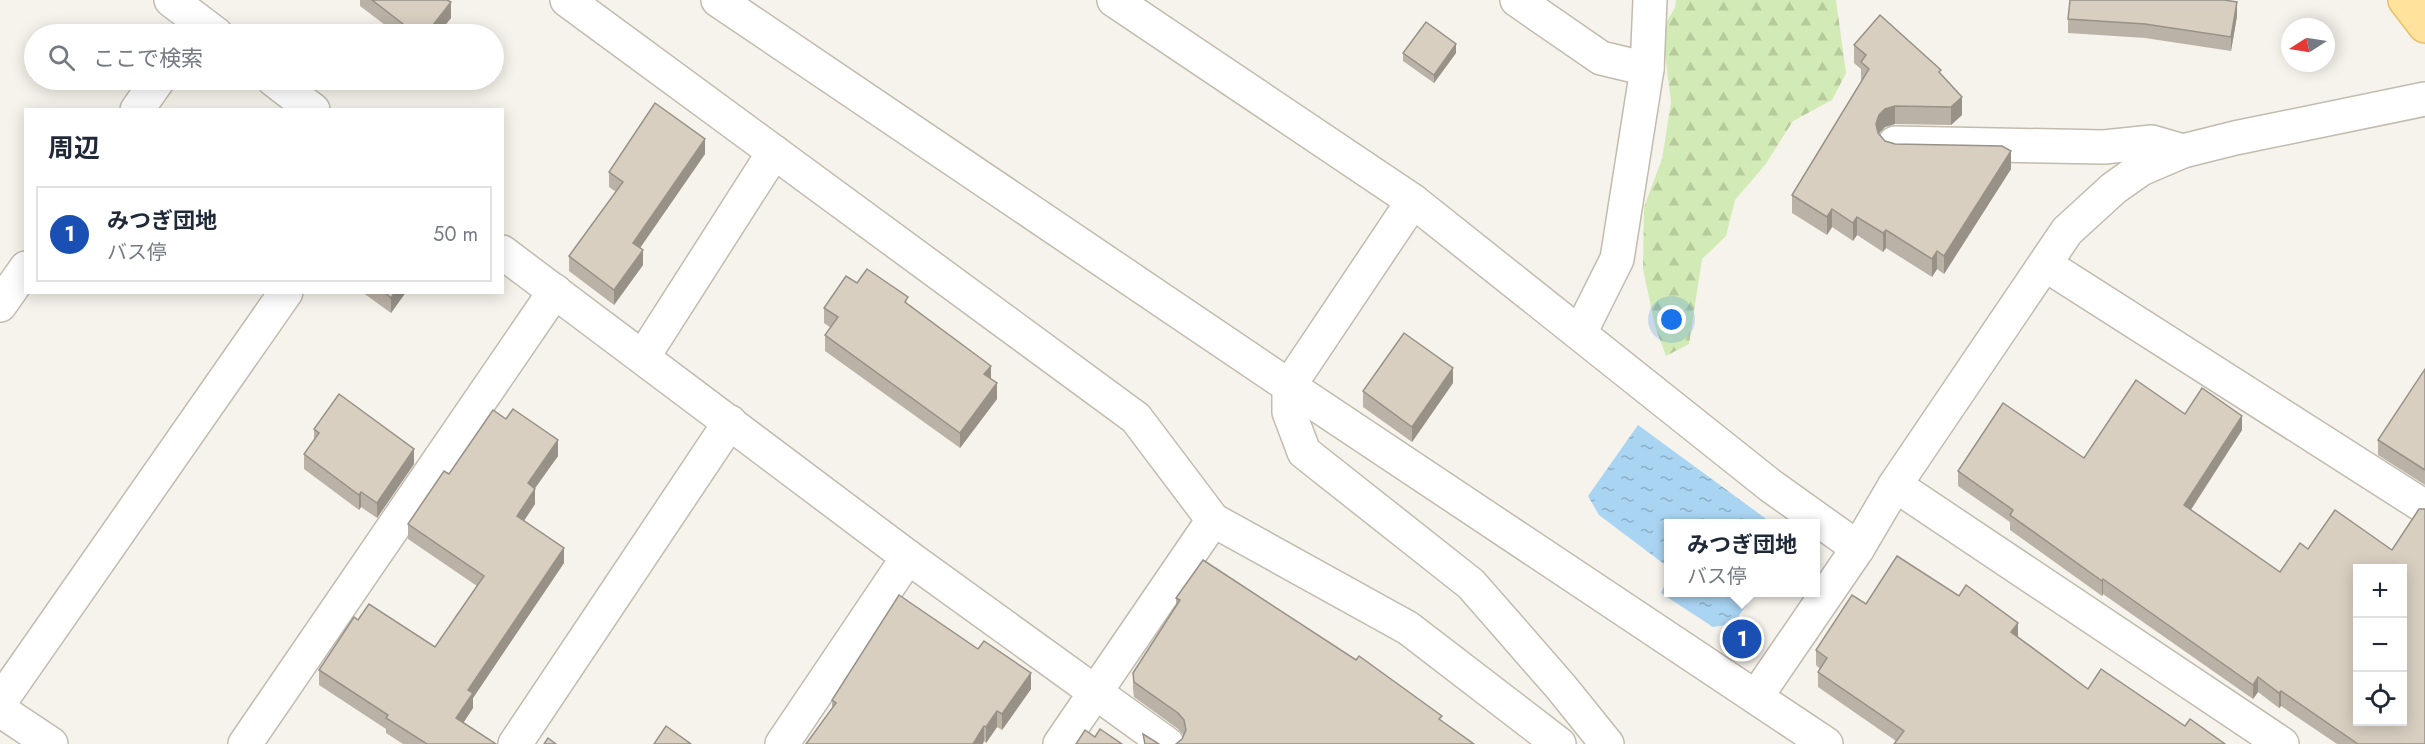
<!DOCTYPE html>
<html lang="ja">
<meta charset="utf-8">
<style>
:root{--surface:#fff;--page:#f6f6f7;--text:#1f2937;--muted:#747a83;--line:#e0e1e3;--accent:#fc3f1d}
body{margin:0;font-family:Jost,"Noto Sans JP",sans-serif;background:var(--page);color:var(--text)}
.controls{position:absolute;right:18px;bottom:18px;display:grid;overflow:hidden;border-radius:0px;box-shadow:0 3px 15px #0003}
.controls button{width:54px;height:54px;display:grid;place-items:center;padding:0;border:0;border-bottom:2px solid var(--line);background:var(--surface);color:var(--text);font:30px sans-serif}
.compass{position:absolute;left:2281px;top:18px;width:54px;height:54px;border-radius:50%;background:var(--surface);box-shadow:0 3px 15px #0003;rotate:258deg}
.you{position:absolute;left:1672px;top:320px;width:21px;height:21px;margin:-15px;border:4px solid #fff;border-radius:50%;background:#1a73e8;box-shadow:0 0 0 9px #1a73e833}
.badge{display:grid;place-items:center;width:39px;height:39px;border-radius:50%;background:var(--accent);color:#fff;font-size:20px;font-weight:700}
.pin{position:absolute;translate:-50% -50%;border:3px solid #fff;box-shadow:0 2px 6px #0006}
.popup{position:absolute;left:1664px;top:519px;width:156px;height:78px;box-sizing:border-box;display:grid;place-content:center;border-radius:0px;background:var(--surface);filter:drop-shadow(0 2px 4px #0005);font-size:20px;white-space:nowrap;color:var(--muted)}
.popup b{font-size:22px;color:var(--text)}
.popup::after{content:'';position:absolute;left:50%;top:100%;margin-left:-12px;border:12px solid transparent;border-top-color:var(--surface)}
.list{margin:0;padding:0;list-style:none}
h2{display:flex;justify-content:space-between;align-items:center;height:78px;margin:0;padding:0 24px;font-size:26px}
h2 small{font-size:20px;font-weight:400;color:var(--muted)}
.list li{display:grid;grid-template-columns:39px 1fr auto;gap:18px;align-items:center;box-sizing:border-box;height:96px;margin:0 12px 12px;padding:0 12px;border:2px solid var(--line);border-radius:0px}
.list b{display:block;font-size:22px;white-space:nowrap}
.list p{margin:0;font-size:20px;white-space:nowrap;color:var(--muted)}
.list em{font-size:20px;font-style:normal;color:var(--muted)}
.icon{flex:none;width:33px;height:33px;fill:none;stroke:currentColor;stroke-width:2;stroke-linecap:round;stroke-linejoin:round}
.map{position:relative;flex:none;width:2425px;height:744px;overflow:hidden}
.search{position:absolute;background:var(--surface);box-shadow:0 3px 15px #0003;left:24px;top:24px;width:480px;height:66px;display:flex;align-items:center;gap:15px;box-sizing:border-box;padding:0 21px;border-radius:33px;color:var(--muted);font-size:22px}
.panel{position:absolute;background:var(--surface);box-shadow:0 3px 15px #0003;left:24px;top:108px;width:480px;height:186px;border-radius:0px}
.map>svg:first-child{display:block}
</style>
<div class="map">
<svg width="2425" height="744" viewBox="0 0 2425 744">
<defs>
<pattern id="forest-firs" width="22" height="20" patternUnits="userSpaceOnUse" patternTransform="scale(1.5)"><rect width="22" height="20" fill="#d2eab5"/><path d="M5 1l3.5 6h-7zM16 11l3.5 6h-7z" fill="#b6ca9c"/></pattern>
<pattern id="water-ripples" width="26" height="14" patternUnits="userSpaceOnUse" patternTransform="scale(1.5)"><rect width="26" height="14" fill="#a9d4f2"/><path d="M2 4q2-2 4 0t4 0M15 11q2-2 4 0t4 0" fill="none" stroke="#8caec5"/></pattern>
</defs>
<rect width="100%" height="100%" fill="#f6f3ec"/>
<path fill="url(#forest-firs)" d="M1676,0H1836L1846,73L1832,100L1793,121L1765,165L1735,200L1726,236L1702,259L1689,344L1666,356L1655,326L1643,269L1644,207L1662,159L1671,102L1662,29L1675,8Z"/>
<g fill="url(#water-ripples)">
<path d="M1638,425L1769,521L1768,523L1668,524V567L1599,515L1588,496Z"/>
<path d="M1668,577V592L1755,593L1733,624L1713,627L1661,593Z"/>
</g>
<g fill="none" stroke-linecap="round" stroke-linejoin="round">
<defs>
<g id="minor">
<path d="M171,0L216,34"/>
<path d="M567,0L1136,418L1213,520L1408,628L1559,744"/>
<path d="M718,0L1289,386L1826,744"/>
<path d="M1114,0L1413,201L1771,486L1858,548"/>
<path d="M1517,0L1601,58L1647,69"/>
<path d="M274,80L313,110"/>
<path d="M137,110L158,80"/>
<path d="M1895,143L2104,147L2152,142L2183,151"/>
<path d="M1413,201L1289,386V412L1304,452L1471,584L1561,687L1607,744"/>
<path d="M502,252L908,557L1167,744"/>
<path d="M2046,265L2425,507"/>
<path d="M0,305L26,268"/>
<path d="M1580,333L1617,259L1647,69L1650,0"/>
<path d="M643,357L774,152"/>
<path d="M1895,485L2282,744"/>
<path d="M1756,697L1858,548L1895,485L2067,231L2114,188L2141,169L2183,151L2235,138L2425,99"/>
<path d="M0,702L286,292"/>
<path d="M0,710L51,744"/>
<path d="M245,744L555,291"/>
<path d="M515,744L730,422"/>
<path d="M782,744L908,557"/>
<path d="M1060,744L1213,520"/>
</g>
<path id="major" d="M2405,0L2425,26"/>
</defs>
<use href="#minor" stroke="#c2bbae" stroke-width="36"/>
<use href="#major" stroke="#e6c16a" stroke-width="36"/>
<use href="#minor" stroke="#fff" stroke-width="33"/>
<use href="#major" stroke="#ffe39c" stroke-width="33"/>
</g>
<g fill="#bab2a6">
<path d="M360,0H447L451,18L438,34H397L360,6Z"/>
<path d="M2237,16L2231,51L2145,38L2068,33V19Z"/>
<path d="M1854,45L1941,75L1962,115L1951,125L1895,124L1885,127L1879,134L1885,141L1895,144L2011,169L1944,274L1937,269L1932,277L1886,248L1883,252L1857,235L1853,241L1832,227L1827,235L1792,213V195L1862,81L1861,80V69L1854,63Z"/>
<path d="M1403,53H1456L1434,83L1403,61Z"/>
<path d="M705,154L640,248L643,265L614,305L569,271V256L616,192L609,187V172Z"/>
<path d="M857,283L908,304L991,379L997,399L960,448L825,351V335L831,328L824,323V308Z"/>
<path d="M362,292H406L391,313Z"/>
<path d="M2425,369V485L2378,455V440Z"/>
<path d="M1453,383L1412,442L1363,407V391Z"/>
<path d="M2185,414L2242,430L2191,510L2425,744H2337L2281,706L2279,708L2258,692L2253,699L2103,594L2102,596L2010,530V522L1958,486V471L2084,458Z"/>
<path d="M506,419L558,456L535,488V504L524,521L564,563L473,698V708L463,723L496,744H403L386,733V729L319,685V670L358,620L435,647L477,586L408,539V524L449,474Z"/>
<path d="M314,429L414,464L377,518L361,507L359,510L304,469V454L314,440Z"/>
<path d="M1176,598L1442,716L1182,739L1184,736L1178,729L1134,697L1133,689V673L1176,606Z"/>
<path d="M1866,604L2018,637L2088,689L2185,726L2225,744L1896,741L1818,687V672L1820,669L1816,665V650Z"/>
<path d="M1031,689L1002,730L997,727L986,743L984,741L832,708V700Z"/>
</g>
<g fill="#979187">
<path d="M451,2V18L438,34H426Z"/>
<path d="M2237,2V16L2231,51V37Z"/>
<path d="M1456,44V53L1434,83V75Z"/>
<path d="M1962,97V115L1951,125V107Z"/>
<path d="M1895,106V124L1885,127L1879,133L1876,142V124L1879,115L1885,109Z"/>
<path d="M705,139V154L633,258V243Z"/>
<path d="M2011,151V169L1944,274V256Z"/>
<path d="M1832,209V227L1827,235V217Z"/>
<path d="M1857,217V235L1853,241V223Z"/>
<path d="M1886,230V248L1883,252V233Z"/>
<path d="M643,250V265L614,305V290Z"/>
<path d="M1937,251V269L1932,277V259Z"/>
<path d="M395,292H406L391,313V298Z"/>
<path d="M991,366V381L984,374Z"/>
<path d="M1453,368V383L1412,442V427Z"/>
<path d="M997,383V399L960,448V433Z"/>
<path d="M2242,416V430L2184,520V505Z"/>
<path d="M558,440V456L528,498V483Z"/>
<path d="M414,449V464L377,518V503Z"/>
<path d="M535,489V504L517,531V516Z"/>
<path d="M361,492V507L359,510V495Z"/>
<path d="M564,548V563L473,698V708L456,734V718L468,690Z"/>
<path d="M2103,579V594L2102,596V581Z"/>
<path d="M2018,623V638L2011,632Z"/>
<path d="M1031,673V689L1002,730V714Z"/>
<path d="M2258,677V692L2253,699V685Z"/>
<path d="M2281,691V706L2279,708V693Z"/>
<path d="M997,711V727L986,743V727Z"/>
<path d="M984,726V741L983,744H973Z"/>
</g>
<g fill="#d8cfc1" stroke="#979187" stroke-width="1.5" fill-rule="evenodd">
<path d="M372,0H447L451,2L426,34H416Z"/>
<path d="M2070,0H2224L2237,2L2231,37L2145,24L2068,19Z"/>
<path d="M1880,15L1941,70L1939,72L1962,97L1951,107L1895,106L1885,109L1879,115L1876,124L1878,133L1885,141L1895,144L2002,146L2011,151L1944,256L1937,251L1932,259L1886,230L1883,233L1857,217L1853,223L1832,209L1827,217L1792,195L1869,69L1861,62L1866,55L1854,45Z"/>
<path d="M1426,22L1456,44L1434,75L1403,53Z"/>
<path d="M655,103L705,139L633,243L643,250L614,290L569,256L623,182L609,172Z"/>
<path d="M867,269L908,297L905,302L991,366L984,374L997,383L960,433L825,335L838,317L824,308L846,276L857,283Z"/>
<path d="M384,292H395L391,298Z"/>
<path d="M1404,333L1453,368L1412,427L1363,391Z"/>
<path d="M2425,369V470L2378,440Z"/>
<path d="M2136,380L2185,414L2202,388L2242,416L2184,505L2280,572L2300,543L2308,549L2335,510L2392,550L2419,509H2425V744H2358L2281,691L2279,693L2258,677L2253,685L2103,579L2102,581L2010,515L2013,510L1958,471L2003,403L2084,458ZM2358,568H2403V722H2358Z"/>
<path d="M339,394L414,449L377,503L361,492L359,495L304,454L319,433L314,429Z"/>
<path d="M513,409L558,440L528,483L535,489L517,516L564,548L468,690L473,693L456,718L496,744H427L386,718L388,715L319,670L354,617L358,620L369,604L435,647L484,576L408,524L444,471L449,474L493,410L506,419Z"/>
<path d="M1897,556L1959,596L1966,585L2018,623L2011,632L2088,689L2101,669L2185,726L2190,719L2225,744H1894L1904,731L1818,672L1827,658L1816,650L1852,595L1866,604Z"/>
<path d="M1203,560L1356,660L1359,656L1442,716L1439,719L1474,744H1176L1182,739L1186,730L1184,720L1178,713L1134,682L1133,673L1180,600L1176,598Z"/>
<path d="M899,595L978,649L984,641L1031,673L1002,714L997,711L986,727L984,726L973,744H806L836,703L832,700Z"/>
<path d="M666,726L691,744H654Z"/>
<path d="M1100,729L1122,744H1076L1085,730L1095,737Z"/>
<path d="M1143,734L1159,744H1145Z"/>
<path d="M548,738L556,744H544Z"/>
</g>
</svg>
<div class="controls">
<button>+</button>
<button>−</button>
<button><svg class="icon" aria-label="locate" viewBox="0 0 24 24"><circle cx="12" cy="12" r="6"/><path d="M12 2v4M12 18v4M2 12h4M18 12h4"/></svg></button>
</div>
<svg class="compass" viewBox="-18 -18 36 36"><path d="M0-13l5 13h-10z" fill="#e53935"/><path d="M0 13l5-13h-10z" fill="#747a83"/></svg>
<div class="you"></div>
<div class="pin badge" style="left:1742px;top:639px;background:#1a4fb4">1</div>
<div class="popup"><b>みつぎ団地</b>バス停</div>
<div class="search"><svg class="icon" aria-label="search" viewBox="0 0 24 24"><circle cx="10" cy="10" r="6"/><path d="M15 15l6 6"/></svg>ここで検索</div>
<section class="panel">
<h2>周辺<small></small></h2>
<ul class="list">
<li><span class="badge" style="background:#1a4fb4">1</span><div><b>みつぎ団地</b><p>バス停</p></div><em>50 m</em></li>
</ul>
</section>
</div>
